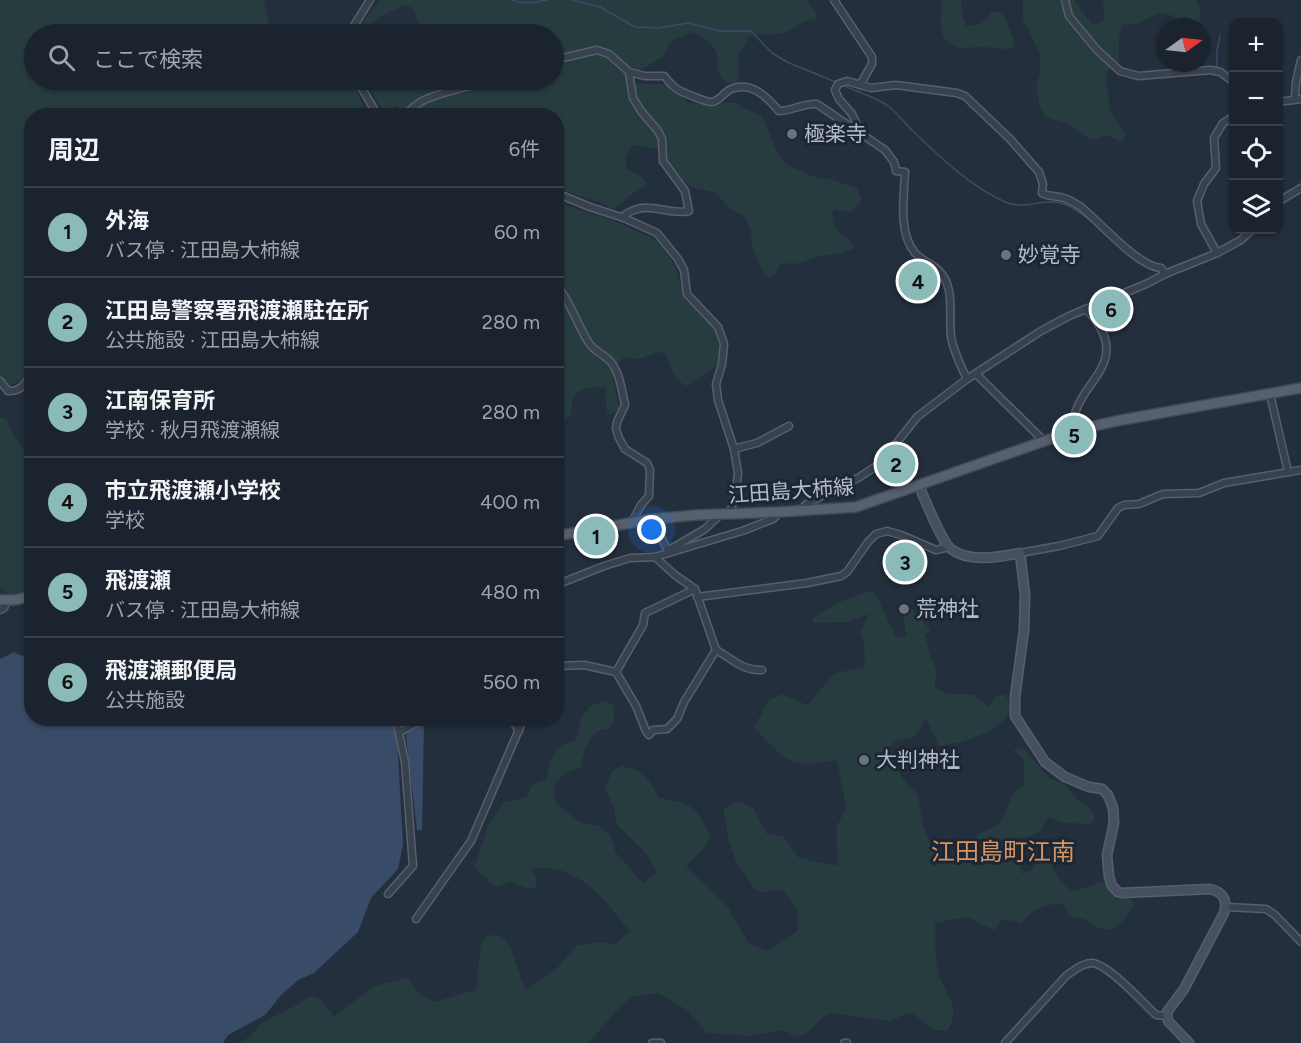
<!DOCTYPE html>
<html lang="ja">
<meta charset="utf-8">
<style>
:root{--surface:#1b232e;--page:#242b36;--text:#f1f3f6;--muted:#a0a4aa;--line:#39404a;--accent:#8bbbb9}
body{margin:0;font-family:Figtree,"Noto Sans JP",sans-serif;background:var(--page);color:var(--text)}
.controls{position:absolute;right:18px;top:18px;display:grid;overflow:hidden;border-radius:12px;box-shadow:0 2px 4px #0004}
.controls button{width:54px;height:54px;display:grid;place-items:center;padding:0;border:0;border-bottom:2px solid var(--line);background:var(--surface);color:var(--text);font:30px sans-serif}
.compass{position:absolute;left:1157px;top:18px;width:54px;height:54px;border-radius:50%;background:var(--surface);box-shadow:0 2px 4px #0004;rotate:75deg}
.you{position:absolute;left:652px;top:530px;width:21px;height:21px;margin:-15px;border:4px solid #fff;border-radius:50%;background:#1a73e8;box-shadow:0 0 0 9px #1a73e833}
.badge{display:grid;place-items:center;width:39px;height:39px;border-radius:50%;background:var(--accent);color:#111;font-size:20px;font-weight:700}
.pin{position:absolute;translate:-50% -50%;border:3px solid #fff;box-shadow:0 2px 6px #0006}
.list{margin:0;padding:0;list-style:none}
h2{display:flex;justify-content:space-between;align-items:center;height:78px;margin:0;padding:0 24px;font-size:26px}
h2 small{font-size:20px;font-weight:400;color:var(--muted)}
.list li{display:grid;grid-template-columns:39px 1fr auto;gap:18px;align-items:center;box-sizing:border-box;height:90px;padding:0 24px;border-top:2px solid var(--line)}
.list b{display:block;font-size:22px;white-space:nowrap}
.list p{margin:0;font-size:20px;white-space:nowrap;color:var(--muted)}
.list em{font-size:20px;font-style:normal;color:var(--muted)}
.icon{flex:none;width:33px;height:33px;fill:none;stroke:currentColor;stroke-width:2;stroke-linecap:round;stroke-linejoin:round}
.map{position:relative;flex:none;width:1301px;height:1043px;overflow:hidden}
.search{position:absolute;background:var(--surface);box-shadow:0 2px 4px #0004;left:24px;top:24px;width:540px;height:66px;display:flex;align-items:center;gap:15px;box-sizing:border-box;padding:0 21px;border-radius:33px;color:var(--muted);font-size:22px}
.panel{position:absolute;background:var(--surface);box-shadow:0 2px 4px #0004;left:24px;top:108px;width:540px;height:618px;border-radius:24px}
.map>svg:first-child{display:block}
</style>
<div class="map">
<svg width="1301" height="1043" viewBox="0 0 1301 1043">
<rect width="100%" height="100%" fill="#242f3e"/>
<g fill="#263c3f">
<path d="M0,0H264L270,28V34H34V80H265L267,89L285,87L288,80H354L366,115L32,116L31,367L22,380L0,390Z"/>
<path d="M380,0H806L817,14V18C811,20 803,21 798,25C792,29 790,31 782,33C770,36 760,32 748,37L745,46L738,53L739,73L737,83C713,85 720,65 716,50L702,36L693,32L675,39L668,46L664,56L632,75L629,82C662,90 662,72 688,103H737L744,108L762,116L778,154L787,165L814,177L834,180L858,189L862,200L851,212L834,210L832,214L836,230L854,245L852,249L838,254L819,256L795,264L782,263L779,266L775,275L771,277L766,276L759,265L752,245L751,230L745,217L729,208L716,193L689,186L657,149L632,145L626,157V168L643,178L647,185L632,194L613,210L602,203L557,188L556,116L407,115L396,106L386,115L363,80H554V34H404L418,27V22L413,8L404,5L378,18L362,34H357V29Z"/>
<path d="M939,0H961L963,18L966,26C979,25 985,24 991,12H1000L1006,19L1015,46L1011,49C1001,49 989,47 979,47C974,47 969,48 965,48C937,47 939,21 943,2Z"/>
<path d="M1023,0H1074L1091,23L1095,25L1104,20L1103,0H1197L1201,12L1198,27H1180L1174,16C1156,12 1159,13 1144,21C1139,24 1130,24 1123,25C1117,36 1119,49 1119,62L1108,70L1106,80L1110,110L1125,134L1123,142L1106,135L1093,140L1089,139L1070,125L1045,117L1040,107L1036,87L1040,72V54L1023,19Z"/>
<path d="M557,203L612,220L652,238L660,244L674,264L686,302C690,304 695,306 699,309C712,319 724,350 717,365L687,386C673,379 671,368 666,354L657,352L639,359L624,357L614,367L613,377L619,409L612,414L607,413L605,387C594,387 574,387 572,402C571,406 572,411 571,416L558,421L557,427Z"/>
<path d="M0,417L7,420L13,436L31,457V589C17,597 11,599 0,586Z"/>
<path d="M871,591L876,595L896,637H907L904,622L905,613L912,609L928,627L930,632L925,635L931,658L936,669L935,688C941,690 947,694 953,694C973,695 974,691 988,707L997,695H1005C1029,724 959,745 939,746L926,719L914,737L894,742L887,753L904,780L918,795L923,825L934,853L952,860L968,853L977,835L1000,823L1014,793L1024,785V760L1014,751L1017,747H1022L1049,778L1065,784L1077,799L1089,808L1095,816L1091,824L1066,823L1048,817C1039,837 1035,837 1014,838L1022,874L1032,870L1036,860L1040,857C1058,863 1050,869 1060,880C1063,884 1068,887 1072,891C1084,889 1094,883 1106,882C1112,892 1119,896 1130,897L1134,904C1126,918 1116,938 1095,926C1091,924 1088,920 1083,919C1070,915 1068,919 1064,904C1042,904 1036,908 1021,923L1003,919L994,930L967,917L935,923C936,937 934,961 939,975C946,998 963,1006 947,1031L935,1030L910,1012L890,1021L831,1013L823,1017L806,1034L797,1037L783,1030L748,1036L707,1033L687,1010L658,993L632,997L617,1010L589,1043H238L250,1037L261,1023L295,1006L310,996L318,997L334,1016L375,986L407,978L421,995L434,1002L476,990L481,943L488,935L501,936L510,946L525,990L558,967L576,946L596,942L616,944L629,931C610,906 588,876 555,869C548,867 539,869 531,869L537,879L535,888L527,889L512,881L496,887L474,868L488,826L504,802L526,798L533,784L546,780C551,758 553,746 576,740L583,714L592,705L607,701L614,706V721L610,728C586,731 586,748 580,768L565,773L553,787L555,802L580,822L599,826L610,835L616,853L643,883L657,873L647,854L617,824L613,805L605,789L612,771L622,766C645,771 647,777 659,798C693,804 694,804 710,835L707,845L686,866L727,906L750,945L769,951L798,930L797,909L783,890L762,892L754,888L736,861L729,842L723,809L738,802L753,808L767,834L784,837L799,858L838,866L836,828L846,808L837,760C825,762 806,766 794,762C780,757 763,738 754,727L769,700L782,694L807,705L834,674L865,666L864,643L860,632L870,614L847,622L812,623L813,617L842,601Z"/>
</g>
<g fill="#394c67">
<path d="M14,652C21,657 24,657 31,652L32,718L391,719L397,737L403,845L398,869L371,898L358,932L314,973L298,980L282,994L265,1015L228,1035L223,1043H0V659Z"/>
<path d="M424,722L422,830H417L406,735L419,724Z"/>
</g>
<g fill="none" stroke-linecap="round" stroke-linejoin="round">
<g stroke="#394c67" stroke-width="1.5">
<path d="M512,0C523,5 535,2 547,0"/>
<path d="M572,0L600,7L635,27L659,28L688,23L720,31H751L772,53L787,62L838,83"/>
<path d="M1217,68V51L1220,36"/>
<path d="M1226,80L1234,85"/>
<path d="M842,85C857,92 874,96 888,106C898,113 905,124 914,132C940,157 971,187 1005,202C1020,209 1039,201 1055,202C1078,204 1108,237 1126,252"/>
<path d="M1278,197L1301,184"/>
<path d="M1235,240L1246,230"/>
<path d="M1216,250L1228,244"/>
<path d="M1134,258L1152,270L1158,271"/>
<path d="M1166,269L1190,261"/>
</g>
<defs>
<g id="minor">
<path d="M834,0L872,57V64L860,85"/>
<path d="M1065,0L1069,16L1097,50L1120,71L1138,76L1211,70L1220,72L1234,82"/>
<path d="M351,34L352,29L370,0"/>
<path d="M554,60L597,50L609,54L629,72L645,76H664C668,80 672,86 677,89C681,92 709,103 712,102C720,101 724,92 731,89C752,81 767,97 779,111C792,111 803,103 817,104L885,150L894,162L896,171L905,172C904,197 898,233 915,253C925,264 938,264 946,281C953,297 949,318 951,336C953,351 961,366 967,379"/>
<path d="M357,80L378,116"/>
<path d="M1295,99L1296,82L1301,60"/>
<path d="M1278,102L1301,99"/>
<path d="M404,116C409,111 414,106 419,103C432,94 490,80 506,80"/>
<path d="M860,131L852,114L839,99L835,90L838,84L847,81L871,88L896,85L957,93L965,96L1010,139L1039,172L1043,184L1042,193C1048,197 1053,195 1060,197C1067,198 1075,203 1081,207C1101,223 1137,266 1161,268L1165,274"/>
<path d="M556,193L590,207L624,218L657,233L678,259L684,270L687,294L718,327L724,344L722,364L716,384L718,400L734,449L738,473L736,491L730,514"/>
<path d="M1278,202L1301,188"/>
<path d="M624,218L626,214C650,199 666,216 689,211L685,191L663,161L662,139L658,131L641,111L633,98L629,72"/>
<path d="M1217,253L1201,224L1197,201L1204,184L1216,168L1214,138L1223,123L1234,116"/>
<path d="M557,286C571,302 577,325 589,343C593,350 604,355 610,361C620,372 622,392 625,405L617,422L616,429L619,438L625,449L647,463L650,470L649,496L641,505L632,522"/>
<path d="M976,374L1044,441"/>
<path d="M0,381L8,391C20,392 25,384 32,374"/>
<path d="M1270,394L1288,472"/>
<path d="M1073,431C1070,381 1140,367 1086,309"/>
<path d="M734,449L757,443L789,426"/>
<path d="M800,510L808,503L858,478L881,463L917,417L967,379L1041,331L1069,316L1146,284L1165,274L1217,253L1241,240L1252,230"/>
<path d="M652,519L669,553"/>
<path d="M669,550L705,529L721,514"/>
<path d="M1020,553L1059,546L1098,536L1118,508L1124,505L1139,504L1163,494L1199,493L1224,483L1301,470"/>
<path d="M556,585L604,566L630,558L655,557L742,531L773,519L779,513"/>
<path d="M697,597L807,583L841,576L847,572L868,542L876,534L887,531L901,535L936,550L949,547"/>
<path d="M0,610L4,608L7,601"/>
<path d="M716,650C733,659 742,671 762,670"/>
<path d="M556,666L584,665L616,672L636,706L646,731L649,735L653,730L667,729L677,719L684,702L716,650L695,589L675,575L655,557"/>
<path d="M616,672L643,625L645,613L695,589"/>
<path d="M511,718L519,731"/>
<path d="M400,732L425,718"/>
<path d="M388,894L413,866L405,762L396,718"/>
<path d="M1226,907L1266,909L1275,915L1301,942"/>
<path d="M416,919L471,841L524,718"/>
<path d="M652,1043H661"/>
<path d="M844,1043H847"/>
<path d="M1005,1043L1066,976C1074,970 1082,964 1091,963C1107,962 1144,1004 1156,1015L1167,1016"/>
</g>
<path id="secondary" d="M919,486C925,499 941,541 951,549C969,563 999,557 1020,553L1025,595L1024,630L1015,697V716L1045,762L1065,777L1089,787L1102,789L1108,795L1113,808L1114,823L1107,855L1109,877L1112,886L1118,892L1122,893L1210,889C1223,892 1228,900 1224,913L1184,989L1167,1012L1168,1021L1189,1043"/>
<g id="primary">
<path d="M556,536L652,519L697,515L779,512L856,507L1073,431L1116,421L1301,388"/>
<path d="M0,600H15L32,596"/>
</g>
</defs>
<use href="#minor" stroke="#565f6c" stroke-width="9"/>
<use href="#secondary" stroke="#565f6c" stroke-width="11"/>
<use href="#primary" stroke="#414a57" stroke-width="12"/>
<use href="#minor" stroke="#38414e" stroke-width="6"/>
<use href="#secondary" stroke="#465061" stroke-width="8"/>
<use href="#primary" stroke="#56606e" stroke-width="9"/>
</g>
<g fill="#6b7280" stroke="#1d2633" stroke-width="2">
<circle cx="792" cy="134" r="6"/>
<circle cx="1006" cy="255" r="6"/>
<circle cx="904" cy="609" r="6"/>
<circle cx="864" cy="760" r="6"/>
</g>
<g text-anchor="middle" stroke-width="6" stroke-linejoin="round" paint-order="stroke">
<g font-size="21" fill="#b4bcc9" stroke="#1d2633" text-anchor="start">
<text x="804" y="141">極楽寺</text>
<text x="1018" y="262">妙覚寺</text>
<text x="916" y="616">荒神社</text>
<text x="876" y="767">大判神社</text>
</g>
<g font-size="21" fill="#b4bcc9" stroke="#1d2633">
<text transform="translate(791 491) rotate(-4)" y="7">江田島大柿線</text>
</g>
<g font-size="24" fill="#d59563" stroke="#1d2633">
<text x="1003" y="860">江田島町江南</text>
</g>
</g>
</svg>
<div class="controls">
<button>+</button>
<button>−</button>
<button><svg class="icon" aria-label="locate" viewBox="0 0 24 24"><circle cx="12" cy="12" r="6"/><path d="M12 2v4M12 18v4M2 12h4M18 12h4"/></svg></button>
<button><svg class="icon" aria-label="layers" viewBox="0 0 24 24"><path d="M12 4l9 5-9 5-9-5zM3 14l9 5 9-5"/></svg></button>
</div>
<svg class="compass" viewBox="-18 -18 36 36"><path d="M0-13l5 13h-10z" fill="#e53935"/><path d="M0 13l5-13h-10z" fill="#a0a4aa"/></svg>
<div class="you"></div>
<div class="pin badge" style="left:596px;top:536px">1</div>
<div class="pin badge" style="left:896px;top:464px">2</div>
<div class="pin badge" style="left:905px;top:562px">3</div>
<div class="pin badge" style="left:918px;top:281px">4</div>
<div class="pin badge" style="left:1074px;top:435px">5</div>
<div class="pin badge" style="left:1111px;top:309px">6</div>
<div class="search"><svg class="icon" aria-label="search" viewBox="0 0 24 24"><circle cx="10" cy="10" r="6"/><path d="M15 15l6 6"/></svg>ここで検索</div>
<section class="panel">
<h2>周辺<small>6件</small></h2>
<ul class="list">
<li><span class="badge">1</span><div><b>外海</b><p>バス停 · 江田島大柿線</p></div><em>60 m</em></li>
<li><span class="badge">2</span><div><b>江田島警察署飛渡瀬駐在所</b><p>公共施設 · 江田島大柿線</p></div><em>280 m</em></li>
<li><span class="badge">3</span><div><b>江南保育所</b><p>学校 · 秋月飛渡瀬線</p></div><em>280 m</em></li>
<li><span class="badge">4</span><div><b>市立飛渡瀬小学校</b><p>学校</p></div><em>400 m</em></li>
<li><span class="badge">5</span><div><b>飛渡瀬</b><p>バス停 · 江田島大柿線</p></div><em>480 m</em></li>
<li><span class="badge">6</span><div><b>飛渡瀬郵便局</b><p>公共施設</p></div><em>560 m</em></li>
</ul>
</section>
</div>
